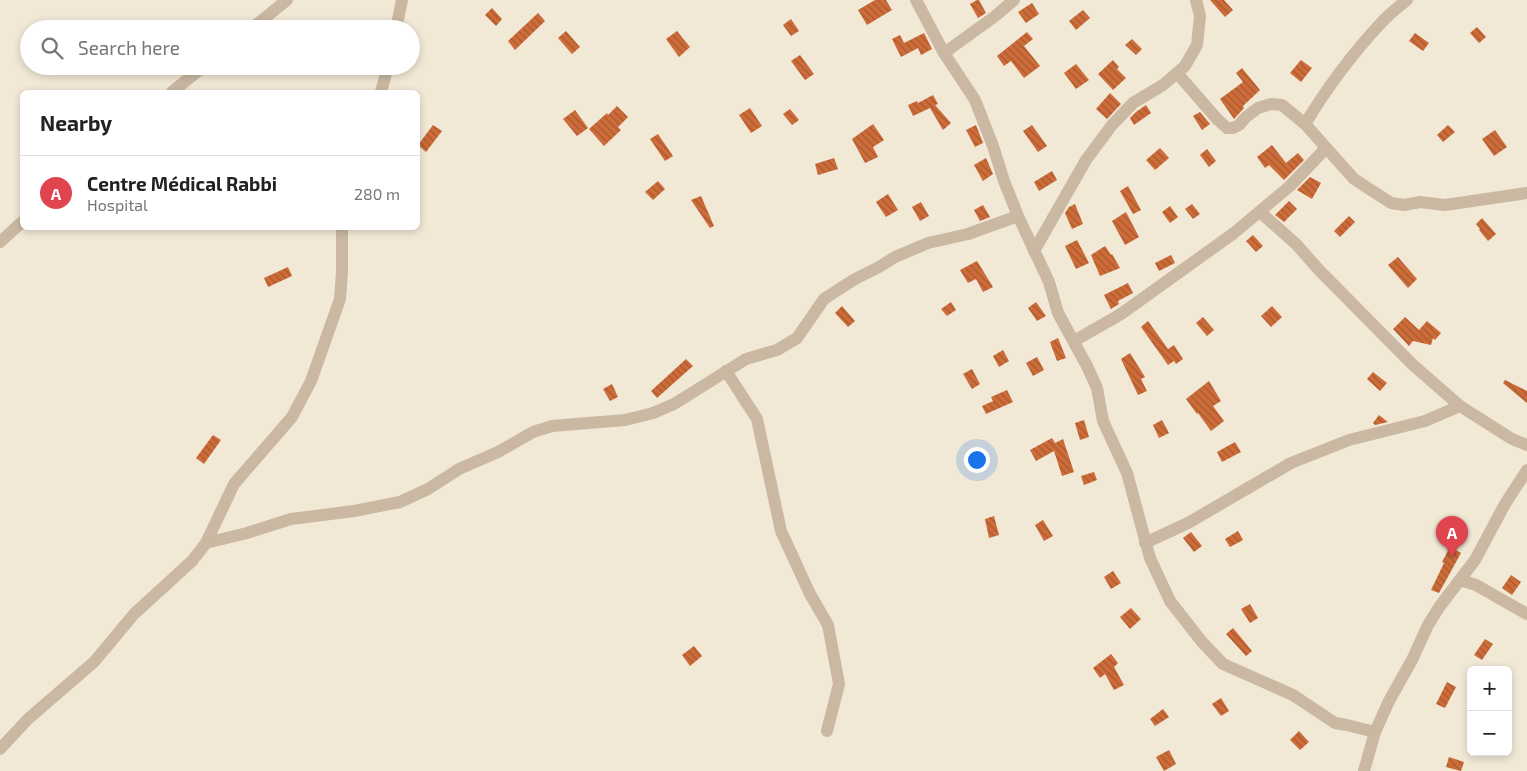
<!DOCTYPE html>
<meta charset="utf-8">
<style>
:root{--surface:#fff;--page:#f6f6f6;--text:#222;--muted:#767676;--line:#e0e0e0;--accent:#b45309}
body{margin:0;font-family:"Exo 2",sans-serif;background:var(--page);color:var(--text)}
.controls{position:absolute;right:15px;bottom:15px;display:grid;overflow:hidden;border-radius:8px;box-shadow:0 2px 8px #0003}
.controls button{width:45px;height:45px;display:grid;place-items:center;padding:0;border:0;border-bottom:1px solid var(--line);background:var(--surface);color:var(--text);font:25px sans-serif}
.you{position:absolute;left:976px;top:459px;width:18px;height:18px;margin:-12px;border:4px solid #fff;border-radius:50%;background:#1a73e8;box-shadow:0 0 0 8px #1a73e833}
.badge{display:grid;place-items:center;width:32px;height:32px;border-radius:50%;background:var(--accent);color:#fff;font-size:16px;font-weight:700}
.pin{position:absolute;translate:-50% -41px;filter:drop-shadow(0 1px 2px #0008)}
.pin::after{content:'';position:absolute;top:26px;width:18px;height:15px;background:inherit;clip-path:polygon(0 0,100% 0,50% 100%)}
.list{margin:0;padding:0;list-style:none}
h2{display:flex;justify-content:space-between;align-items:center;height:65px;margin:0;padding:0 20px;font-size:21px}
h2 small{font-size:16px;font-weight:400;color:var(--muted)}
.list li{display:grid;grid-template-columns:32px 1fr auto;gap:15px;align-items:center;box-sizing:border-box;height:75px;padding:0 20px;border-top:1px solid var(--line)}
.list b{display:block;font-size:19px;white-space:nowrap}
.list p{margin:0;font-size:16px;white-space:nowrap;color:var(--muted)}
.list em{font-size:16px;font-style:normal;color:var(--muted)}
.icon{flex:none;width:28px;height:28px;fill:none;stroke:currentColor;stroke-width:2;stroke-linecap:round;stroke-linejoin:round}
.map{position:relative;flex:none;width:1527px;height:771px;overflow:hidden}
.search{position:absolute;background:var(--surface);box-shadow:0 2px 8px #0003;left:20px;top:20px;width:400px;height:55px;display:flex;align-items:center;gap:12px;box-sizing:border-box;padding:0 18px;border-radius:28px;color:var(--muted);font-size:19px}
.panel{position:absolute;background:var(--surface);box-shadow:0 2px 8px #0003;left:20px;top:90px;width:400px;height:140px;border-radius:8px}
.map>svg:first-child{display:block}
</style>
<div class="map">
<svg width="1527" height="771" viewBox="0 0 1527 771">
<defs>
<pattern id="building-back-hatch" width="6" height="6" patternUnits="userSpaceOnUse" patternTransform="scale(1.25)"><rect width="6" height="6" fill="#cd6c39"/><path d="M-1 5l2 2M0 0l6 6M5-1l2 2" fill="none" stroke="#a75930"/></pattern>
</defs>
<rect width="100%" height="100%" fill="#f2e8d6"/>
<g fill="url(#building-back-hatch)">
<path d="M875,0H886L892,10L867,25L858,10Z"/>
<path d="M977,0H979L986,13L978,18L970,4Z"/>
<path d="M1210,0H1224L1233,10L1225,17Z"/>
<path d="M1032,3L1039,14L1026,23L1018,12Z"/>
<path d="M492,8L502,19L496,26L485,15Z"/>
<path d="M1083,10L1090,18L1076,30L1069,21Z"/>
<path d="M538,13L545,21L515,50L508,41Z"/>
<path d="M791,19L799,31L791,36L783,25Z"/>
<path d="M1477,27L1486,37L1479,43L1470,33Z"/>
<path d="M566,31L580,47L572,54L558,38Z"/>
<path d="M677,31L690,47L679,57L666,39Z"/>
<path d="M1027,32L1033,39L1024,46L1040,66L1024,78L1011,61L1004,66L997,56Z"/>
<path d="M924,33L932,49L921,55L918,48L901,57L892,39L900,35L904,43Z"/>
<path d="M1415,33L1429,43L1423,51L1409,41Z"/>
<path d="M1132,39L1142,49L1136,55L1125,45Z"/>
<path d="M800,55L814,74L805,80L791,61Z"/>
<path d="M1113,60L1119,67L1117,69L1126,78L1113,90L1098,74Z"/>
<path d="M1301,60L1312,68L1301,82L1290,73Z"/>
<path d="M1076,64L1089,80L1076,89L1064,73Z"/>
<path d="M1242,68L1260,90L1243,106L1244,108L1234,119L1220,99L1243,82L1236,73Z"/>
<path d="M1110,93L1121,104L1107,119L1096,109Z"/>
<path d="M933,95L938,104L935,105L951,123L943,130L930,108L913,116L908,105L917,101L918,103Z"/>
<path d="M1146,105L1151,113L1134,125L1130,118L1136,112Z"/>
<path d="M617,106L628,117L618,127L621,130L604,146L589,129L607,113L608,115Z"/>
<path d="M750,108L762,126L751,133L739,115Z"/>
<path d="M790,109L799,120L792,125L783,114Z"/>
<path d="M575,110L588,128L577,136L563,119Z"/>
<path d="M1200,112L1210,124L1202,130L1193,116Z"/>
<path d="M873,124L884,140L873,147L878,157L865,163L852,139Z"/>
<path d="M433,125L442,131L426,152L418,145Z"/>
<path d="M976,125L983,143L975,147L966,130Z"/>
<path d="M1032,125L1047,146L1038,152L1023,131Z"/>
<path d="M1448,125L1455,132L1443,142L1437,135Z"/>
<path d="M1495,130L1507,147L1494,156L1482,139Z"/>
<path d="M658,134L673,156L665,161L650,139Z"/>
<path d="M1272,145L1286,163L1298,153L1304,160L1284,180L1269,165L1265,168L1257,157Z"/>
<path d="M1160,148L1169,158L1155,170L1146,160Z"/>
<path d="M1207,149L1216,161L1209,167L1200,155Z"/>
<path d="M834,158L838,169L818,175L815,164Z"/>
<path d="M986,158L993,174L983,181L974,165Z"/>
<path d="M1052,171L1057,180L1039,191L1034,182Z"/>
<path d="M1310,177L1321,183L1312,199L1297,190Z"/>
<path d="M658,181L665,189L653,200L645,192Z"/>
<path d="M1128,186L1141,210L1133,214L1120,191Z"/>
<path d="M888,194L898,210L886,217L876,202Z"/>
<path d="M701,196L714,226L710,228L691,200Z"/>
<path d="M1289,201L1297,209L1284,222L1275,215Z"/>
<path d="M921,202L929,216L920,221L912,207Z"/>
<path d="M1075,204L1083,224L1072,229L1065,213L1069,207Z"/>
<path d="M1192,204L1200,214L1193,219L1185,209Z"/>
<path d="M983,205L990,217L980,221L974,210Z"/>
<path d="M1170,206L1178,217L1170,223L1162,212Z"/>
<path d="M1126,212L1139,237L1125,245L1112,221Z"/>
<path d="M1349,216L1355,222L1340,237L1334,231Z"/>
<path d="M1482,218L1496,234L1488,241L1479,230L1480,229L1476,224Z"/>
<path d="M1253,235L1263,246L1256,252L1246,241Z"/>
<path d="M1077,240L1089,263L1076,269L1065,246Z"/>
<path d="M1105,246L1111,255L1112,254L1120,268L1100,276L1091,255Z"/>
<path d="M1171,255L1175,263L1159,271L1155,263Z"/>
<path d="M1398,257L1417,279L1408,288L1388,265Z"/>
<path d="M977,261L993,287L983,292L976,279L968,283L960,270Z"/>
<path d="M288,267L292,276L268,287L264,278Z"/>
<path d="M1128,283L1133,293L1118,301L1119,304L1111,309L1104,295Z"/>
<path d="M951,302L956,310L947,316L941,309Z"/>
<path d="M1036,302L1046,316L1037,321L1028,308Z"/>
<path d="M842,306L855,321L848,327L835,313Z"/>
<path d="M1272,306L1282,317L1271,327L1261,316Z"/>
<path d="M1203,317L1214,330L1207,336L1196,323Z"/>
<path d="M1405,317L1419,330L1427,321L1441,333L1435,340L1433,338L1431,345L1413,341L1409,346L1393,329Z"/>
<path d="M1148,321L1168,349L1174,345L1183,359L1176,364L1174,361L1168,365L1141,327Z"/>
<path d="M1058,338L1066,358L1057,361L1050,342Z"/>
<path d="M1003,350L1009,361L999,367L993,356Z"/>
<path d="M1130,353L1145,377L1141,379L1147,391L1138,395L1121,359Z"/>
<path d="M1037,357L1044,370L1033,376L1026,363Z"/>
<path d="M686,359L693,366L657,398L651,391Z"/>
<path d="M972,369L980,384L972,389L963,374Z"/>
<path d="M1373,372L1387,383L1380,391L1367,379Z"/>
<path d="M1505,380L1527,391V403L1503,383Z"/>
<path d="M1209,381L1221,401L1213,406L1224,421L1211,431L1198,413L1197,414L1186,399Z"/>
<path d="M612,384L618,397L610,401L603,389Z"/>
<path d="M1007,390L1013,402L986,414L982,406L993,401L991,397Z"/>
<path d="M1379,415L1388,422L1375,425L1373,423Z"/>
<path d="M1084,420L1089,437L1080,440L1075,423Z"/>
<path d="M1162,420L1169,433L1159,438L1153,425Z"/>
<path d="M213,435L221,440L204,464L196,458Z"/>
<path d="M1052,438L1055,443L1063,439L1074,472L1062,476L1054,451L1036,461L1030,450Z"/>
<path d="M1235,442L1241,452L1222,462L1217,452Z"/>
<path d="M1094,472L1097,480L1084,485L1081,476Z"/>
<path d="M994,516L999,535L989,538L985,519Z"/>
<path d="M1043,520L1053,536L1044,541L1035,525Z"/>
<path d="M1238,531L1243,540L1230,547L1225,539Z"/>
<path d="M1191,532L1202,546L1194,552L1183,538Z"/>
<path d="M1450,547L1461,553L1439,593L1431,590L1444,563L1442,562Z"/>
<path d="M1113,571L1121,583L1111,589L1104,577Z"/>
<path d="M1511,575L1521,582L1512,595L1502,588Z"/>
<path d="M1250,604L1258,618L1250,623L1241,609Z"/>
<path d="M1131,608L1141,619L1130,629L1120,617Z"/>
<path d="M1233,628L1252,651L1246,656L1226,634Z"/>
<path d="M1485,639L1493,644L1482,660L1474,655Z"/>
<path d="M694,646L702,656L690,666L682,655Z"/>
<path d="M1111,654L1118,663L1114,667L1124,685L1114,690L1105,674L1100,678L1093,668Z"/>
<path d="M1447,682L1456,687L1445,708L1436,704Z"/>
<path d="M1221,698L1229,711L1221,716L1212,704Z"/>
<path d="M1163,709L1169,717L1155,726L1150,719Z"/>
<path d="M1299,731L1309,742L1300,750L1290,740Z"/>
<path d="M1169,750L1176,764L1164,771L1156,757Z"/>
<path d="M1449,757L1464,762L1461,771L1446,767Z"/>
</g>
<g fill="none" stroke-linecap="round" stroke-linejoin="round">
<g stroke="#cab8a2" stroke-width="12">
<path d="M916,0L944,53L975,100L993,146L1004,181L1018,216L1049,282L1058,313L1087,366L1097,388L1103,421L1127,473L1150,558L1170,601L1202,642L1223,664L1293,695L1335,723L1347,725L1375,732"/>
<path d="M251,29L287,0"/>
<path d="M396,29L402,0"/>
<path d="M944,53L994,17L1014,0"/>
<path d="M1177,73L1217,119L1227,128H1233L1239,125L1246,117L1258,108L1271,104L1282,105L1305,124L1354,179L1391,203L1404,205L1420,202L1445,205L1527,193"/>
<path d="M172,92L204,66"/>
<path d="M381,92L388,66"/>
<path d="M1305,124C1327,88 1352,54 1381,23C1389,14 1398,7 1407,0"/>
<path d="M1260,212L1296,244L1319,270L1412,364L1460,406L1512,439L1527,445"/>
<path d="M0,242L22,222"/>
<path d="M1034,251L1086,160L1112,125L1133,103L1163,85L1185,66L1197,45L1200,16L1196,0"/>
<path d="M1074,341L1121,314L1234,233L1290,186L1326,148"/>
<path d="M726,371L757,419L781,531L810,594L828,625L839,684L827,731"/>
<path d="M206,543L247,533L291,519L354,511L400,502L428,489L459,469L498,452L533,432L552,426L625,420L653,413L674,404L746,359L777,350L797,338L824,299L855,279L879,267L895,257L928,243L968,234L1018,216"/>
<path d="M1145,543L1188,523L1291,463L1349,440L1425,421L1460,406"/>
<path d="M1460,580L1476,585L1527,614"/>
<path d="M0,749L28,719L94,662L134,614L192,561L206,543L234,484L292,417L311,381L340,299L342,272V228"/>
<path d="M1364,771L1375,732L1389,701L1412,660L1428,625L1440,606L1475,560L1505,504L1527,470"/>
</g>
</g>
</svg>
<div class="controls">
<button>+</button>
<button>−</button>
</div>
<div class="you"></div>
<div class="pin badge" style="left:1452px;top:557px;background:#e0444e">A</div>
<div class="search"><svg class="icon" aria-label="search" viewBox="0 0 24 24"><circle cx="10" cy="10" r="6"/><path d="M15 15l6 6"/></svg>Search here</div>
<section class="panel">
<h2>Nearby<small></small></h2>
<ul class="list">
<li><span class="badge" style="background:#e0444e">A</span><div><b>Centre Médical Rabbi</b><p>Hospital</p></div><em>280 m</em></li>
</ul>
</section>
</div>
